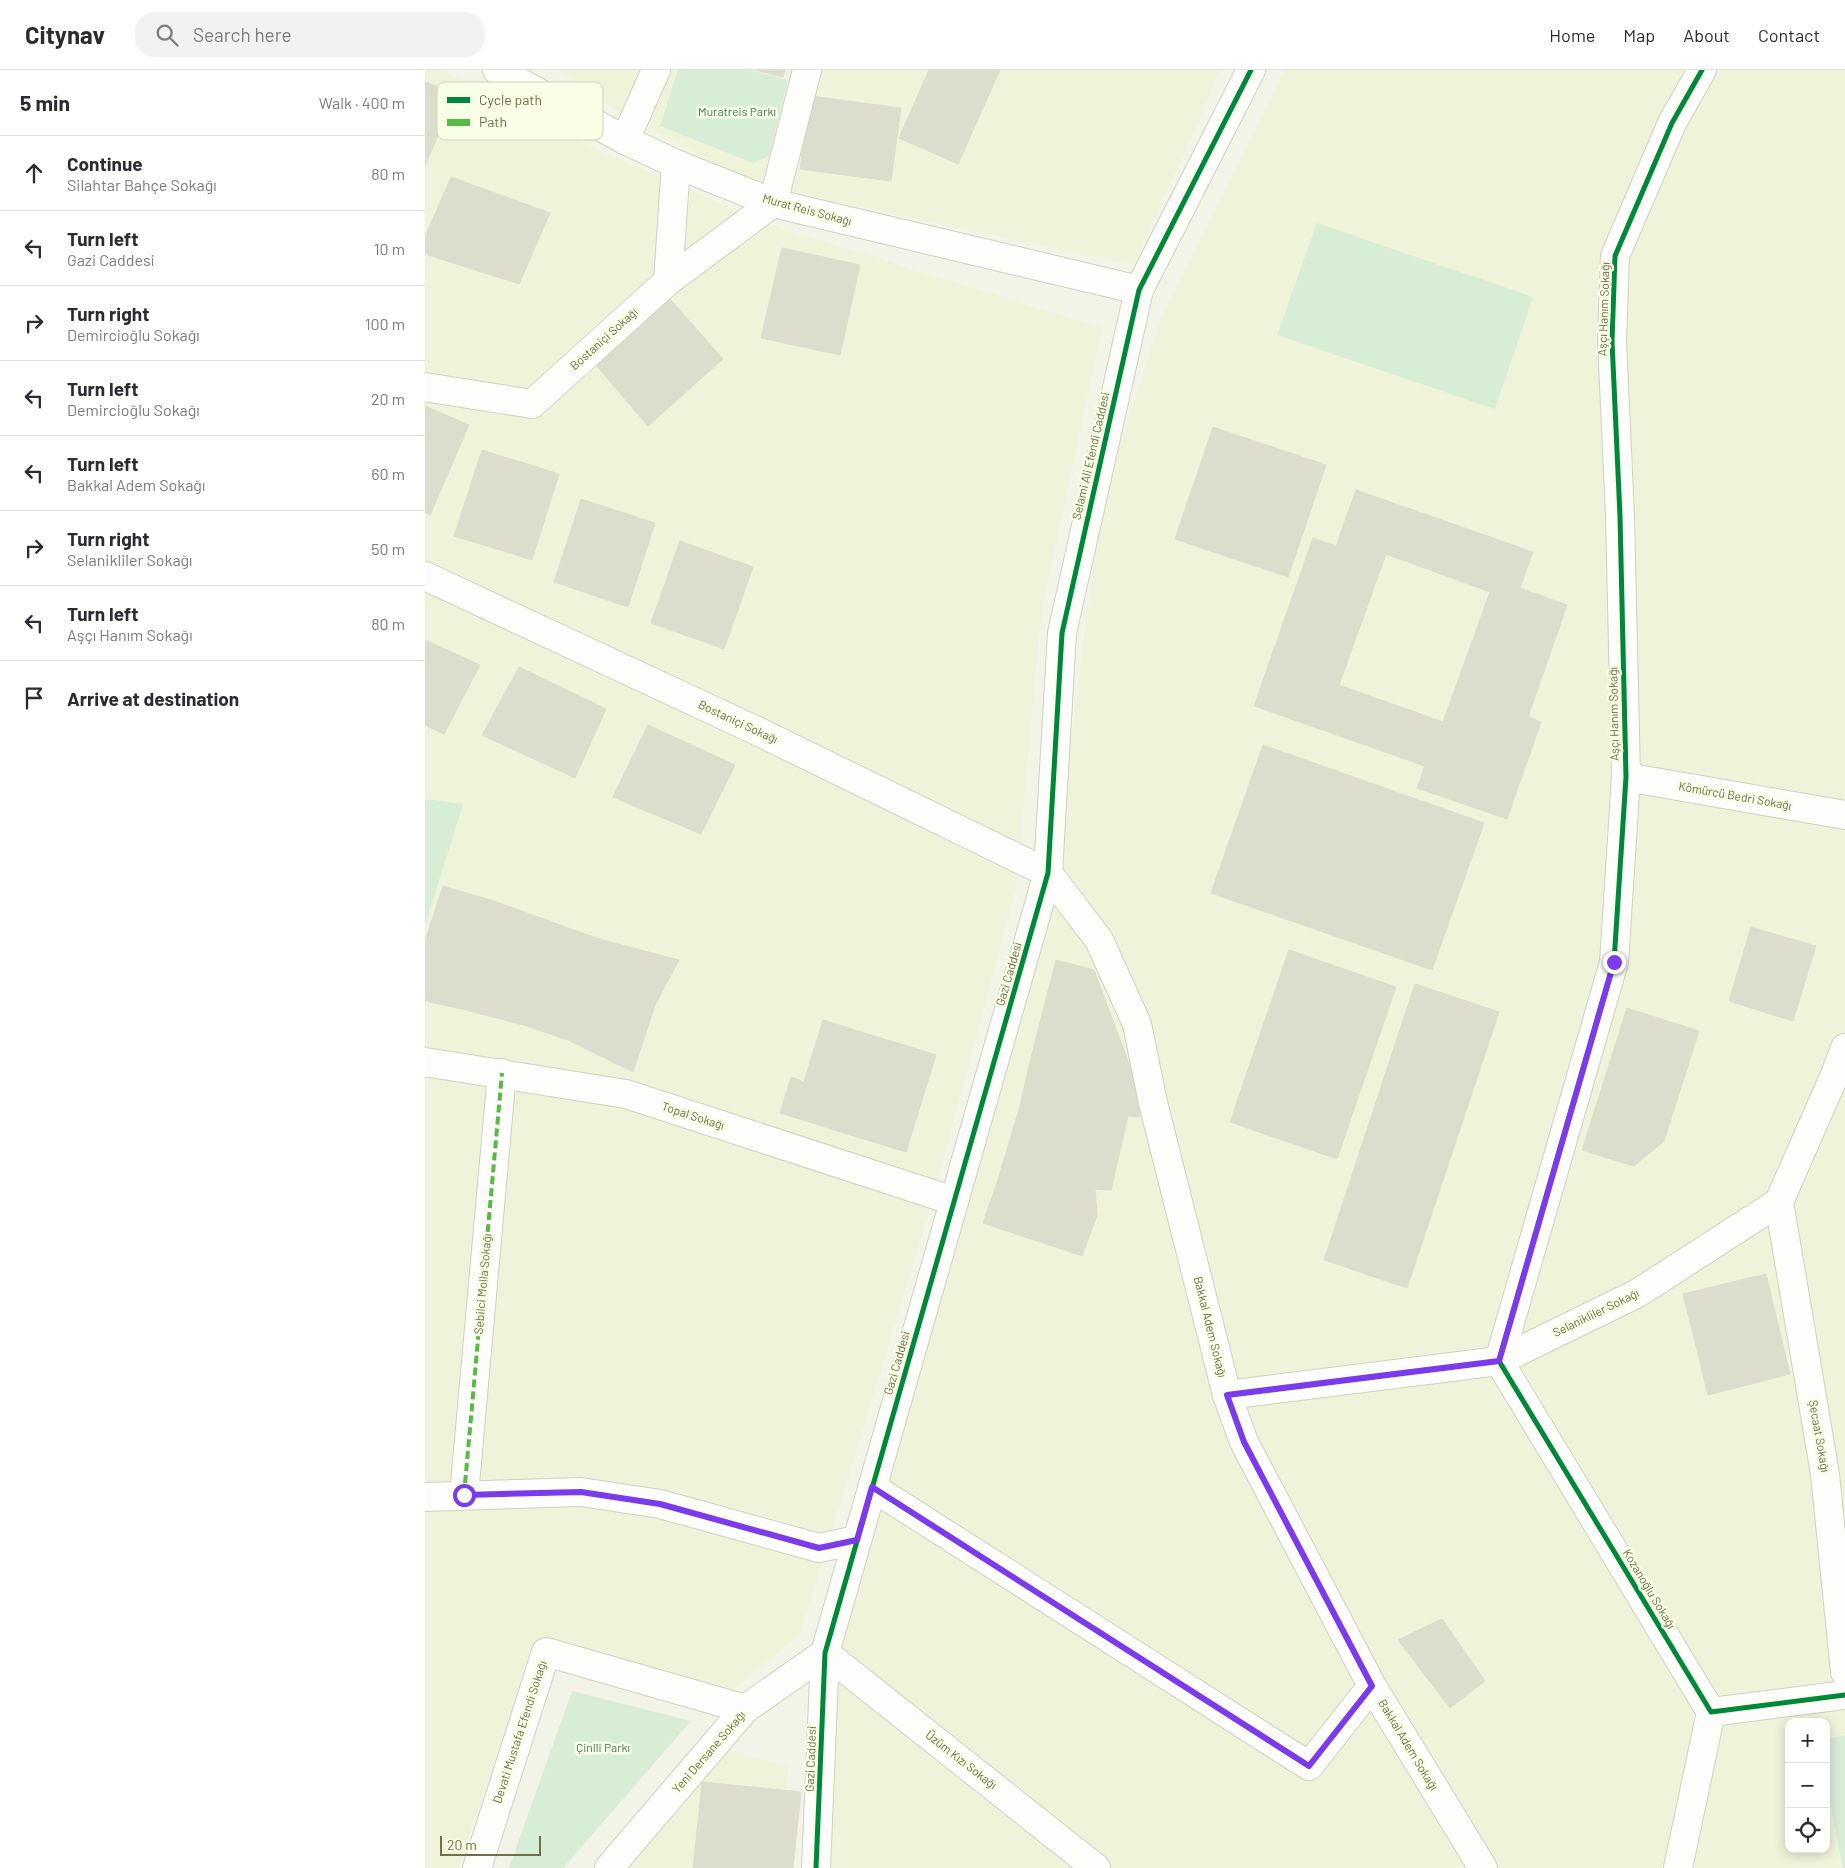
<!DOCTYPE html>
<meta charset="utf-8">
<style>
:root{--surface:#fff;--page:#f2f2f3;--text:#2b2b33;--muted:#7c7c81;--line:#e1e1e2}
body{margin:0;font-family:Barlow,sans-serif;background:var(--page);color:var(--text)}
.controls{position:absolute;right:15px;bottom:15px;display:grid;overflow:hidden;border-radius:10px;box-shadow:0 2px 12px #0003}
.controls button{width:45px;height:45px;display:grid;place-items:center;padding:0;border:0;border-bottom:1px solid var(--line);background:var(--surface);color:var(--text);font:25px sans-serif}
.scale{position:absolute;left:15px;bottom:12px;width:101px;box-sizing:border-box;padding-left:5px;border:2px solid #706f4a;border-top:0;font-size:14px;line-height:18px;white-space:nowrap;color:#706f4a;-webkit-text-stroke:4px #f9fee7;paint-order:stroke}
.stop{position:absolute;width:15px;height:15px;margin:-11px;border:4px solid #7c3aed;border-radius:50%;background:#fff}
.stop.end{background:#7c3aed;border-color:#fff;box-shadow:0 1px 5px #0008}
.list{margin:0;padding:0;list-style:none}
h2{display:flex;justify-content:space-between;align-items:center;height:65px;margin:0;padding:0 20px;font-size:21px}
h2 small{font-size:16px;font-weight:400;color:var(--muted)}
.list li{display:grid;grid-template-columns:32px 1fr auto;gap:15px;align-items:center;box-sizing:border-box;height:75px;padding:0 20px;border-top:1px solid var(--line)}
.list b{display:block;font-size:19px;white-space:nowrap}
.list p{margin:0;font-size:16px;white-space:nowrap;color:var(--muted)}
.list em{font-size:16px;font-style:normal;color:var(--muted)}
.icon{flex:none;width:28px;height:28px;fill:none;stroke:currentColor;stroke-width:2;stroke-linecap:round;stroke-linejoin:round}
.map{position:relative;flex:none;width:1420px;height:1798px;overflow:hidden}
header{display:flex;align-items:center;gap:30px;box-sizing:border-box;height:70px;padding:0 25px;background:var(--surface);border-bottom:1px solid var(--line)}
header strong{font-size:24px}
nav{display:flex;gap:28px;margin-inline-start:auto;font-size:18px}
.search{width:350px;height:45px;background:var(--page);display:flex;align-items:center;gap:12px;box-sizing:border-box;padding:0 18px;border-radius:20px;color:var(--muted);font-size:19px}
main{display:flex}
aside{flex:1;background:var(--surface)}
.map>svg:first-child{display:block}
</style>
<header>
<strong>Citynav</strong>
<div class="search"><svg class="icon" aria-label="search" viewBox="0 0 24 24"><circle cx="10" cy="10" r="6"/><path d="M15 15l6 6"/></svg>Search here</div>
<nav><a>Home</a><a>Map</a><a>About</a><a>Contact</a></nav>
</header>
<main>
<aside>
<h2>5 min<small>Walk · 400 m</small></h2>
<ul class="list">
<li><svg class="icon" aria-label="ahead" viewBox="0 0 24 24"><path d="M12 20V5M6 11l6-6 6 6"/></svg><div><b>Continue</b><p>Silahtar Bahçe Sokağı</p></div><em>80 m</em></li>
<li><svg class="icon" aria-label="left" viewBox="0 0 24 24"><path d="M17 20v-9H6M10 6l-5 5 5 5"/></svg><div><b>Turn left</b><p>Gazi Caddesi</p></div><em>10 m</em></li>
<li><svg class="icon" aria-label="right" viewBox="0 0 24 24"><path d="M7 20v-9h11M14 6l5 5-5 5"/></svg><div><b>Turn right</b><p>Demircioğlu Sokağı</p></div><em>100 m</em></li>
<li><svg class="icon" aria-label="left" viewBox="0 0 24 24"><path d="M17 20v-9H6M10 6l-5 5 5 5"/></svg><div><b>Turn left</b><p>Demircioğlu Sokağı</p></div><em>20 m</em></li>
<li><svg class="icon" aria-label="left" viewBox="0 0 24 24"><path d="M17 20v-9H6M10 6l-5 5 5 5"/></svg><div><b>Turn left</b><p>Bakkal Adem Sokağı</p></div><em>60 m</em></li>
<li><svg class="icon" aria-label="right" viewBox="0 0 24 24"><path d="M7 20v-9h11M14 6l5 5-5 5"/></svg><div><b>Turn right</b><p>Selanikliler Sokağı</p></div><em>50 m</em></li>
<li><svg class="icon" aria-label="left" viewBox="0 0 24 24"><path d="M17 20v-9H6M10 6l-5 5 5 5"/></svg><div><b>Turn left</b><p>Aşçı Hanım Sokağı</p></div><em>80 m</em></li>
<li><svg class="icon" aria-label="arrive" viewBox="0 0 24 24"><path d="M6 21V4h12l-3 4 3 4H6"/></svg><div><b>Arrive at destination</b></div></li>
</ul>
</aside>
<div class="map">
<svg width="1420" height="1798" viewBox="0 0 1420 1798">
<rect width="100%" height="100%" fill="#f2f4e7"/>
<g fill="#eff3da" fill-rule="evenodd">
<path d="M0,0H17L177,82L349,156L677,258L616,544L591,818L504,1143L375,1564L306,1622L109,1574L33,1798H0Z"/>
<path d="M135,0H794L775,49L708,195L326,113L195,43Z"/>
<path d="M860,0H1420V1798H399L409,1600L629,802L677,429L737,246ZM1364,1652H1401V1779H1364Z"/>
<path d="M299,1679L363,1697L357,1798H198Z"/>
</g>
<g fill="#d7edd6">
<path d="M253,0H324L363,10L344,86L328,93L235,56Z"/>
<path d="M892,153L1108,227L1070,339L852,265Z"/>
<path d="M0,729L38,734L0,855Z"/>
<path d="M147,1621L266,1651L138,1798H84Z"/>
<path d="M1420,1665V1798H1418L1401,1712V1669Z"/>
</g>
<g fill="#ddddcd" stroke="#dcddca" fill-rule="evenodd">
<path d="M331,0H360L358,7Z"/>
<path d="M504,0H575L533,94L474,68Z"/>
<path d="M0,12L31,23L0,96Z"/>
<path d="M385,26L476,38L466,111L375,99Z"/>
<path d="M26,107L125,143L94,214L0,184V167Z"/>
<path d="M357,178L435,195L415,285L336,268Z"/>
<path d="M245,229L298,289L223,356L170,294Z"/>
<path d="M0,336L44,355L5,445L0,443Z"/>
<path d="M788,357L901,395L863,507L750,469Z"/>
<path d="M57,380L134,404L107,490L29,466Z"/>
<path d="M931,420L1108,482L1095,518L1142,535L1103,647L1116,652L1082,749L992,718L1000,696L829,636L888,468L911,476ZM961,484L1065,522L1018,652L914,615Z"/>
<path d="M156,429L230,453L203,537L129,512Z"/>
<path d="M255,471L328,497L299,579L226,553Z"/>
<path d="M0,570L55,595L19,664L0,655Z"/>
<path d="M94,597L181,639L150,708L57,665Z"/>
<path d="M223,655L310,695L276,764L188,727Z"/>
<path d="M838,675L1059,753L1007,900L786,823Z"/>
<path d="M18,816L69,831L37,939L0,931V871Z"/>
<path d="M69,831L135,855L102,956L37,939Z"/>
<path d="M135,855L174,869L143,970L102,956Z"/>
<path d="M1326,857L1391,876L1368,951L1304,931Z"/>
<path d="M174,869L254,890L230,935L208,1002L143,970Z"/>
<path d="M864,880L971,917L912,1089L805,1052Z"/>
<path d="M631,890L669,900L706,999L606,988Z"/>
<path d="M990,914L1074,942L982,1218L899,1190Z"/>
<path d="M1202,938L1274,961L1239,1071L1209,1096L1157,1080Z"/>
<path d="M398,950L511,985L481,1082L355,1043L366,1007L379,1012Z"/>
<path d="M606,988L706,999L715,1047L595,1036Z"/>
<path d="M595,1036L703,1046L686,1120L572,1113Z"/>
<path d="M572,1113L670,1119L672,1145L657,1186L558,1153Z"/>
<path d="M1341,1204L1365,1304L1283,1325L1258,1224Z"/>
<path d="M1017,1549L1060,1611L1025,1638L973,1570Z"/>
<path d="M277,1712L376,1722L368,1798H268Z"/>
</g>
<g fill="none" stroke-linecap="round" stroke-linejoin="round">
<defs>
<g id="minor">
<path d="M1277,0L1247,53L1190,186L1187,271L1195,446L1201,707L1189,892L1074,1291L1286,1642L1420,1625"/>
<path d="M200,70L231,0"/>
<path d="M243,211L251,94"/>
<path d="M0,317L107,334L243,211L348,133L382,0"/>
<path d="M0,506L330,660L623,803L674,870L712,954L728,1033L802,1325L819,1372L947,1616L1058,1798"/>
<path d="M1201,707L1420,745"/>
<path d="M0,992L201,1024L529,1131"/>
<path d="M1354,1132L1400,1404L1420,1602"/>
<path d="M802,1325L1074,1291L1213,1223L1354,1132L1411,1002L1420,978"/>
<path d="M447,1417L884,1696L947,1616"/>
<path d="M39,1425L77,1003"/>
<path d="M0,1427L156,1422L235,1434L394,1478L432,1470"/>
<path d="M400,1583L671,1798"/>
<path d="M52,1798L121,1582L320,1639"/>
<path d="M1253,1798L1286,1642"/>
</g>
<g id="tertiary">
<path d="M72,0L200,70L251,94L348,133L714,220"/>
<path d="M184,1798L320,1639L400,1583"/>
<path d="M391,1798L400,1583L623,803L637,563L714,220L826,0"/>
</g>
</defs>
<use href="#minor" stroke="#d0d1c0" stroke-width="30"/>
<use href="#tertiary" stroke="#d0d1c0" stroke-width="30"/>
<use href="#minor" stroke="#fdfdfb" stroke-width="28"/>
<use href="#tertiary" stroke="#fdfdfb" stroke-width="28"/>
<path stroke="#58b947" stroke-width="4" stroke-dasharray="8 4" stroke-linecap="butt" d="M39,1425L77,1003"/>
<defs>
<g id="cycleway">
<path d="M1277,0L1247,53L1190,186L1187,271L1195,446L1201,707L1189,892L1074,1291L1286,1642L1420,1625"/>
<path d="M391,1798L400,1583L623,803L637,563L714,220L826,0"/>
</g>
</defs>
<use href="#cycleway" stroke="#f9fee7" stroke-width="8"/>
<use href="#cycleway" stroke="#00873e" stroke-width="5"/>
</g>
<g fill="none" stroke-linecap="round" stroke-linejoin="round">
<path stroke="#7c3aed" stroke-width="6" d="M39,1425L156,1422L235,1434L394,1478L432,1470L447,1417L884,1696L947,1616L819,1372L802,1325L1074,1291L1189,892"/>
</g>
<g text-anchor="middle" stroke-width="5" stroke-linejoin="round" paint-order="stroke">
<g font-size="12" fill="#457b56" stroke="#f9fee7">
<text x="312" y="46">Muratreis Parkı</text>
<text x="178" y="1682">Çinili Parkı</text>
</g>
<g font-size="12" fill="#706f4a" stroke="#f9fee7">
<text transform="translate(382 140) rotate(15)" y="4">Murat Reis Sokağı</text>
<text transform="translate(1179 239) rotate(-88)" y="4">Aşçı Hanım Sokağı</text>
<text transform="translate(179 269) rotate(-42)" y="4">Bostaniçi Sokağı</text>
<text transform="translate(666 386) rotate(-77)" y="4">Selami Ali Efendi Caddesi</text>
<text transform="translate(1189 644) rotate(-91)" y="4">Aşçı Hanım Sokağı</text>
<text transform="translate(313 652) rotate(25)" y="4">Bostaniçi Sokağı</text>
<text transform="translate(1310 726) rotate(10)" y="4">Kömürcü Bedri Sokağı</text>
<text transform="translate(584 904) rotate(-74)" y="4">Gazi Caddesi</text>
<text transform="translate(268 1046) rotate(18)" y="4">Topal Sokağı</text>
<text transform="translate(58 1214) rotate(-85)" y="4">Sebilci Molla Sokağı</text>
<text transform="translate(1171 1243) rotate(-26)" y="4">Selanikliler Sokağı</text>
<text transform="translate(785 1257) rotate(76)" y="4">Bakkal Adem Sokağı</text>
<text transform="translate(472 1293) rotate(-74)" y="4">Gazi Caddesi</text>
<text transform="translate(1394 1366) rotate(80)" y="4">Şecaat Sokağı</text>
<text transform="translate(1224 1519) rotate(59)" y="4">Kozanoğlu Sokağı</text>
<text transform="translate(95 1662) rotate(-72)" y="4">Devati Mustafa Efendi Sokağı</text>
<text transform="translate(983 1675) rotate(59)" y="4">Bakkal Adem Sokağı</text>
<text transform="translate(284 1682) rotate(-49)" y="4">Yeni Dersane Sokağı</text>
<text transform="translate(386 1689) rotate(-88)" y="4">Gazi Caddesi</text>
<text transform="translate(536 1690) rotate(38)" y="4">Üzüm Kızı Sokağı</text>
</g>
</g>
<rect x="12" y="12" width="166" height="58" rx="8" fill="#f9fee7" stroke="#d0d3b8" stroke-width="1"/>
<rect x="22" y="27" width="23" height="6" fill="#00873e"/>
<rect x="22" y="49" width="23" height="7" fill="#58b947"/>
<g font-size="14" fill="#706f4a">
<text x="54" y="35">Cycle path</text>
<text x="54" y="57">Path</text>
</g>
</svg>
<div class="controls">
<button>+</button>
<button>−</button>
<button><svg class="icon" aria-label="locate" viewBox="0 0 24 24"><circle cx="12" cy="12" r="6"/><path d="M12 2v4M12 18v4M2 12h4M18 12h4"/></svg></button>
</div>
<div class="scale">20 m</div>
<div class="stop" style="left:39px;top:1425px"></div>
<div class="stop end" style="left:1189px;top:892px"></div>
</div>
</main>
